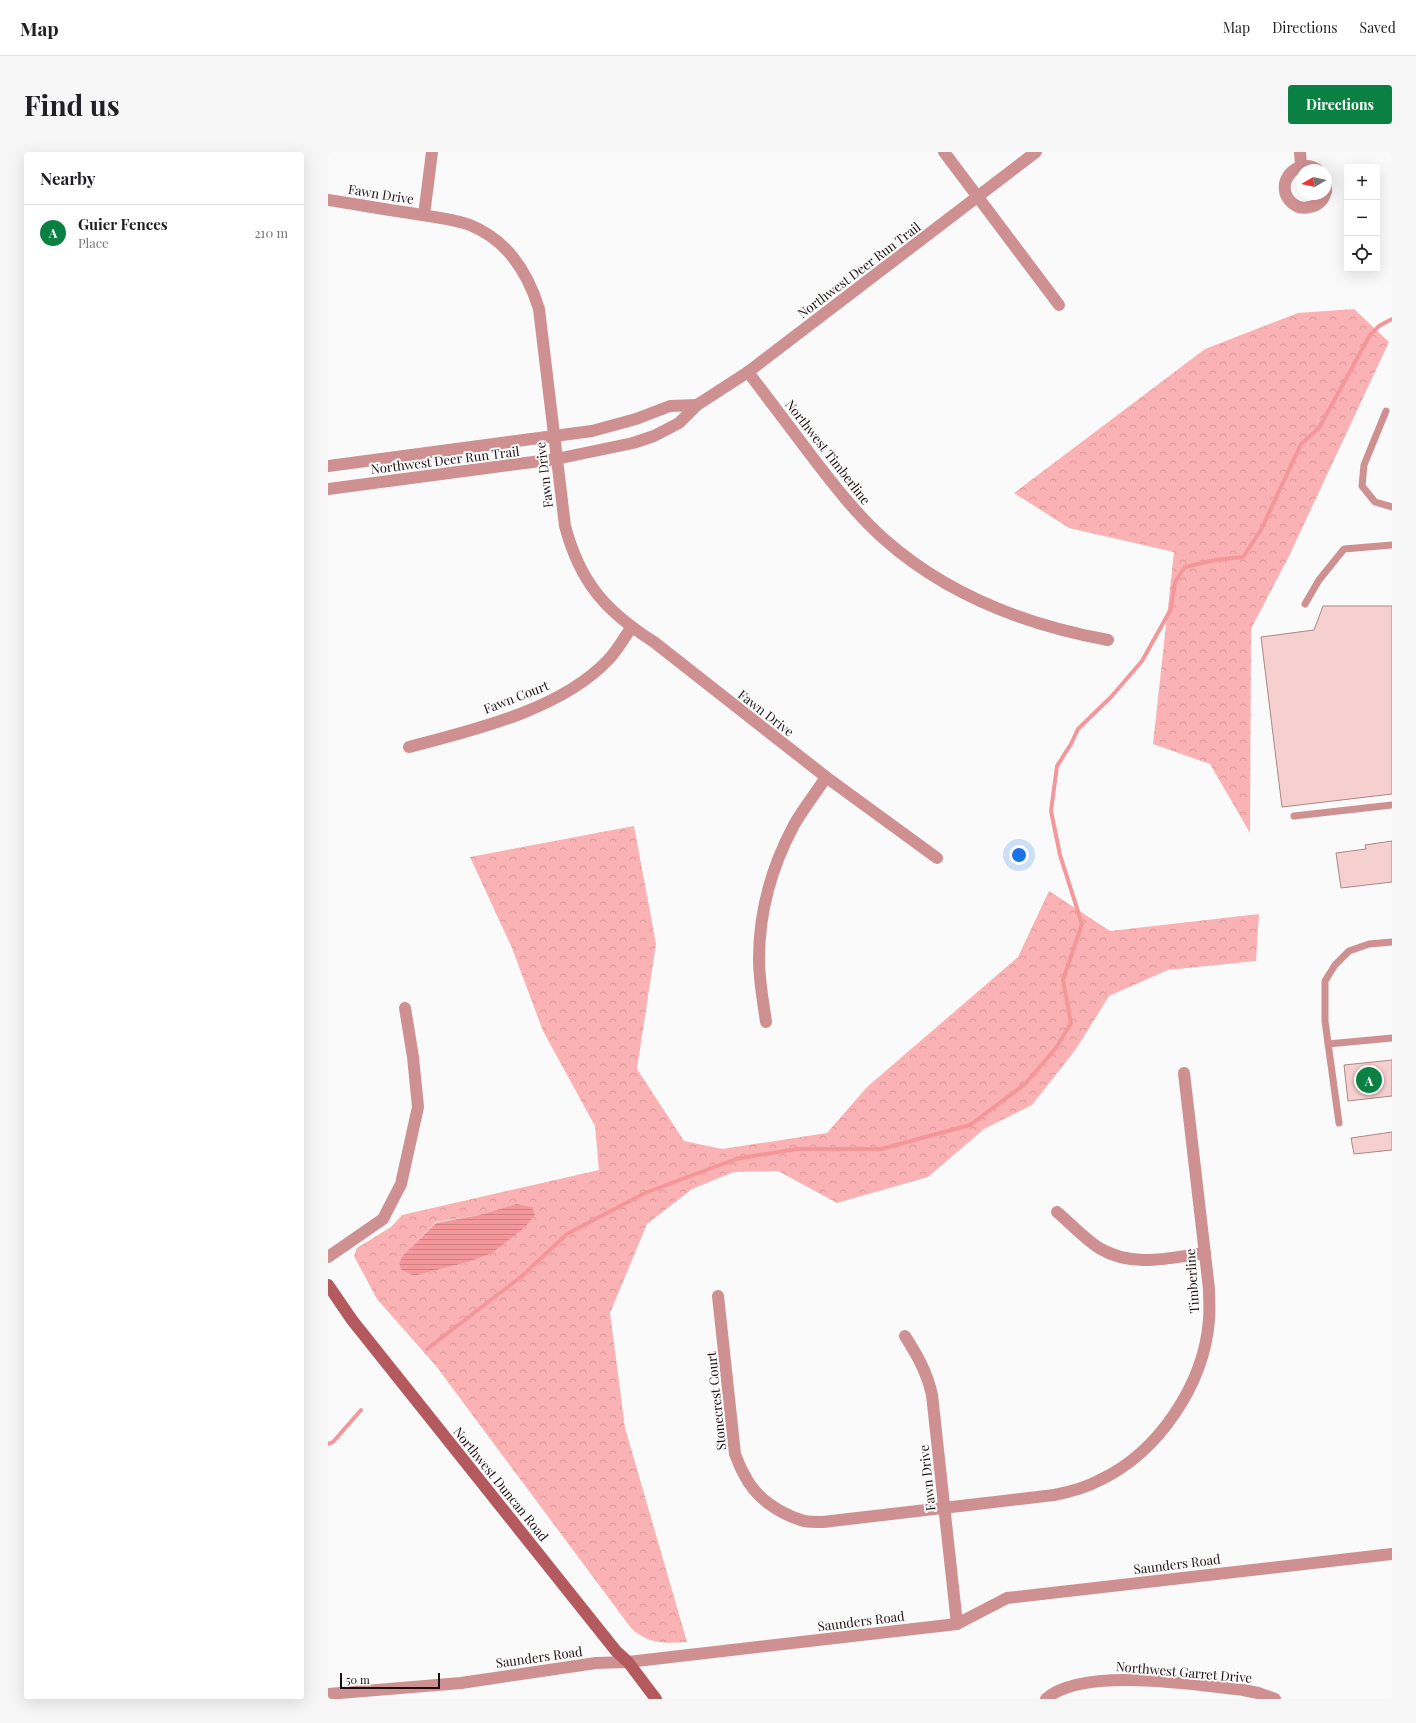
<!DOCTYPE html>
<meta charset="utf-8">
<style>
:root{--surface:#fff;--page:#f6f6f6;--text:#202124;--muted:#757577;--line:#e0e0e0;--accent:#0b8043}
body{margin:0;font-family:"Playfair Display",serif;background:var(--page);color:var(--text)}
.controls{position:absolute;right:12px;top:12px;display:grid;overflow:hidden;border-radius:4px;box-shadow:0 4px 16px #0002}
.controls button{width:36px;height:36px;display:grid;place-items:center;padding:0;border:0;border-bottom:1px solid var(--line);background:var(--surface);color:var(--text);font:20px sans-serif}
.compass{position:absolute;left:968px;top:12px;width:36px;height:36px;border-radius:50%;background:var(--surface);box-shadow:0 4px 16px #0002;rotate:261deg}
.scale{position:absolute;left:12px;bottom:10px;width:100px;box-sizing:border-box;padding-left:4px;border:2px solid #1e1010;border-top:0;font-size:11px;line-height:14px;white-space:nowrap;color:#1e1010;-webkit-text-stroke:3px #fafafa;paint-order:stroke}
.you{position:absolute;left:691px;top:703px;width:14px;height:14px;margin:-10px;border:3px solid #fff;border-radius:50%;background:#1a73e8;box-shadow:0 0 0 6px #1a73e833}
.badge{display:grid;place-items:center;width:26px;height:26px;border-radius:50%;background:var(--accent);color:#fff;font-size:13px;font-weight:700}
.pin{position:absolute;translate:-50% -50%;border:2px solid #fff;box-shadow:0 1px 4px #0006}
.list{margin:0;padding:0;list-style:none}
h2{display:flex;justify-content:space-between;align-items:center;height:52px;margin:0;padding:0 16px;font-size:17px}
h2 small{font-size:13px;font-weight:400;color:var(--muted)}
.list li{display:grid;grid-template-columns:26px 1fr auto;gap:12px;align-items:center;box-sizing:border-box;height:56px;padding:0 16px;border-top:1px solid var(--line)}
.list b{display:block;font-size:15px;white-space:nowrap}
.list p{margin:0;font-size:13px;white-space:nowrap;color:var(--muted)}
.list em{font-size:13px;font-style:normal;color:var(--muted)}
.icon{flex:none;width:22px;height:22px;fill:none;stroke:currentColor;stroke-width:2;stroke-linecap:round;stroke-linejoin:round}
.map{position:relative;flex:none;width:1064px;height:1547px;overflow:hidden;border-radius:4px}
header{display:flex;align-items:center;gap:24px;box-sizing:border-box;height:56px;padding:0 20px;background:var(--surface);border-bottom:1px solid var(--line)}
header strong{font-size:19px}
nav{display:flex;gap:22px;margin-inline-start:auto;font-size:14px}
.intro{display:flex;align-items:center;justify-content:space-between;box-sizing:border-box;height:96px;padding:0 24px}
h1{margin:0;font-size:28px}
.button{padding:10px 18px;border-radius:4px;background:var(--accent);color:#fff;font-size:14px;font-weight:700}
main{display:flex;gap:24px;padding:0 24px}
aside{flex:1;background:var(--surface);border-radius:4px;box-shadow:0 4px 16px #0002}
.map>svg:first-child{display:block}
</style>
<header>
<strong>Map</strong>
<nav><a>Map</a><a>Directions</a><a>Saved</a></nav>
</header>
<div class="intro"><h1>Find us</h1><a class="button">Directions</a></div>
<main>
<aside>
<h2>Nearby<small></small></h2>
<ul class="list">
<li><span class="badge">A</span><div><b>Guier Fences</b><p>Place</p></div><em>210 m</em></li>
</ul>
</aside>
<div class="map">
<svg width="1064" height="1547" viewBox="0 0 1064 1547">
<defs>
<pattern id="forest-crowns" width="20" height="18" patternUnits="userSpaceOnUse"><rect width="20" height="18" fill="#fbb2b4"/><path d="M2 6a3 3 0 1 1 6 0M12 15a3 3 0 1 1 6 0" fill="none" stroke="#d7989a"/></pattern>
<pattern id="water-rules" width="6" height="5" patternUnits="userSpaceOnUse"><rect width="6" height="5" fill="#f4979a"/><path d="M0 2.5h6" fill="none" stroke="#d18184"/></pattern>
</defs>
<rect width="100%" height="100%" fill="#fafafa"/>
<g fill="url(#forest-crowns)" fill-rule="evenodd">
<path d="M1026,157L1061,190L962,402L923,477L922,681L882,612L825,592L846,400L741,376L686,341L877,197L970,161Z"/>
<path d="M306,674L328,792L309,917L356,989L394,997L499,981L539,935L690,805L721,739L782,779L931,762L928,809L840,818L781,844L748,897L704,953L656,977L600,1025L509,1051L450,1019L406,1020L364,1037L319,1072L282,1161L297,1276L359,1490C335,1491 322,1493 303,1476L108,1214L49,1147L26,1104L29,1096L63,1075L74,1063L271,1018L267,974L215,879L184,796L142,705ZM188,1052L140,1110L86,1124L73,1118L71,1111L75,1103L108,1070L151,1063Z"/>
</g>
<path fill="url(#water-rules)" d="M188,1052L204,1055L207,1063L196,1076L164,1101L140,1110L86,1124L73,1118L71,1111L75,1103L108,1071L151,1063Z"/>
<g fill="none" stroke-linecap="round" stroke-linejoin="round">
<g stroke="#f4979a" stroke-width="4">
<path d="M99,1197L194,1124L239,1082L317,1041L408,1007L468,997H553L642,973L697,932L728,896L743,871L735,828L754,772L732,703L723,659L729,614L743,592L750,577L783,545L814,509L843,457L847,430L857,415L887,408L915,405L933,378L973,292L991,276L1042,183L1051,174L1064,167"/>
<path d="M0,1292L5,1290L33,1258"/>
</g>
</g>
<g fill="#f6cfcf" stroke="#ad8687">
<path d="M995,454H1064V642L954,655L933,485L986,478Z"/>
<path d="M1064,689V730L1013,736L1008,701L1038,697L1037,693Z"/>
<path d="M1064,908V944L1020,949L1016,913Z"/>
<path d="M1064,980V998L1026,1002L1023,986Z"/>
</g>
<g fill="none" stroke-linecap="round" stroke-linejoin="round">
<g stroke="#cf9091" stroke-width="7">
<path d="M1058,259L1036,313L1034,334L1047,350L1064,355"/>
<path d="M977,452L991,428L1016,397L1064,393"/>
<path d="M966,664L1064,653"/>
<path d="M1000,892L1064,886"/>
<path d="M1011,971L997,869V829L1007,813L1021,799L1041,792L1064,790"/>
</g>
<g stroke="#cf9091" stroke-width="12">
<path d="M616,0L731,153"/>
<path d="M972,0L973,14"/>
<path d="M990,18C969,3 944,33 964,51C969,55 975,57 981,55C989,54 995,49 997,42"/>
<path d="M998,30V40"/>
<path d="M0,48C27,52 54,57 82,61C98,64 127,67 142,73C179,88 200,121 211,157L237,374C252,430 277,459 326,490L498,625L609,706"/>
<path d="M96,63L104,0"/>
<path d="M420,220C441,248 462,275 482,302C505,332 528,362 556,387C619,443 698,473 780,488"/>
<path d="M0,314L264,279L308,267L342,254L369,253"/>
<path d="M0,337L228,307L305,291L326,284L351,271L369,253L420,220L708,0"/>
<path d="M81,595C145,578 233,558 280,508C289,499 296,486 303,476"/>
<path d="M438,870C435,849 431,828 431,807C431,761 444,714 466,673C475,657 488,641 498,625"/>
<path d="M729,1060C742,1071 756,1086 771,1096C804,1116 841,1106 877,1101"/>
<path d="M0,1105L55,1067L73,1032L90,955L85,905L77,856"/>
<path d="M390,1144L407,1302C410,1309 412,1316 416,1322C427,1346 452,1362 476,1369C482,1370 489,1370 495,1370L726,1343C742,1340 757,1336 772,1328C831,1300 876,1232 881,1168C882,1158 881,1147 881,1137L856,921"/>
<path d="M577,1184C589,1203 599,1220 604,1243L629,1472"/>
<path d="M0,1542L133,1531L268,1511L300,1510L629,1472L679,1446L1064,1402"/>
<path d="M718,1547C754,1514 869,1533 915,1538L930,1541L947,1547"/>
</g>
<path stroke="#b45a5f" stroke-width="12" d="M0,1133L24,1168L288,1499L300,1510L328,1547"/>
</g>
<g text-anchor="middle" stroke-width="4" stroke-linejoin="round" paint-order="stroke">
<g font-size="13" fill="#1e1010" stroke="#fafafa">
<text transform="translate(53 42) rotate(9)" y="5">Fawn Drive</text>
<text transform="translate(531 118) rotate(-37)" y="5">Northwest Deer Run Trail</text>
<text transform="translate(500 300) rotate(52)" y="5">Northwest Timberline</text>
<text transform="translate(117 308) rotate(-7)" y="5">Northwest Deer Run Trail</text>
<text transform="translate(216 323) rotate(-97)" y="5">Fawn Drive</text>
<text transform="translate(188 545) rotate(-21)" y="5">Fawn Court</text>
<text transform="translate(438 561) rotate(38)" y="5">Fawn Drive</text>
<text transform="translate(864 1129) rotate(-94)" y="5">Timberline</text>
<text transform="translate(388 1249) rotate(-96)" y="5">Stonecrest Court</text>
<text transform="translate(599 1326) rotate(-96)" y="5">Fawn Drive</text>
<text transform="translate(173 1332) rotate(51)" y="5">Northwest Duncan Road</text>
<text transform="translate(849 1412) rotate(-7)" y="5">Saunders Road</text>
<text transform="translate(533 1469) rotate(-7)" y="5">Saunders Road</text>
<text transform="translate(211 1505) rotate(-8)" y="5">Saunders Road</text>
<text transform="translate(856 1520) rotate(5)" y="5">Northwest Garret Drive</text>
</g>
</g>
</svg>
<div class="controls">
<button>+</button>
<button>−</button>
<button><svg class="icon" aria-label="locate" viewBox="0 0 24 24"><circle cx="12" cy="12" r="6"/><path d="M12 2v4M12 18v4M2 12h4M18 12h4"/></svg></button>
</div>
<svg class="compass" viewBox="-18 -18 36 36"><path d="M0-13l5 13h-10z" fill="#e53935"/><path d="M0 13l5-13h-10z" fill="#757577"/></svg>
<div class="scale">50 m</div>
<div class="you"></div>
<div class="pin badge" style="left:1041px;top:928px">A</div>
</div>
</main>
